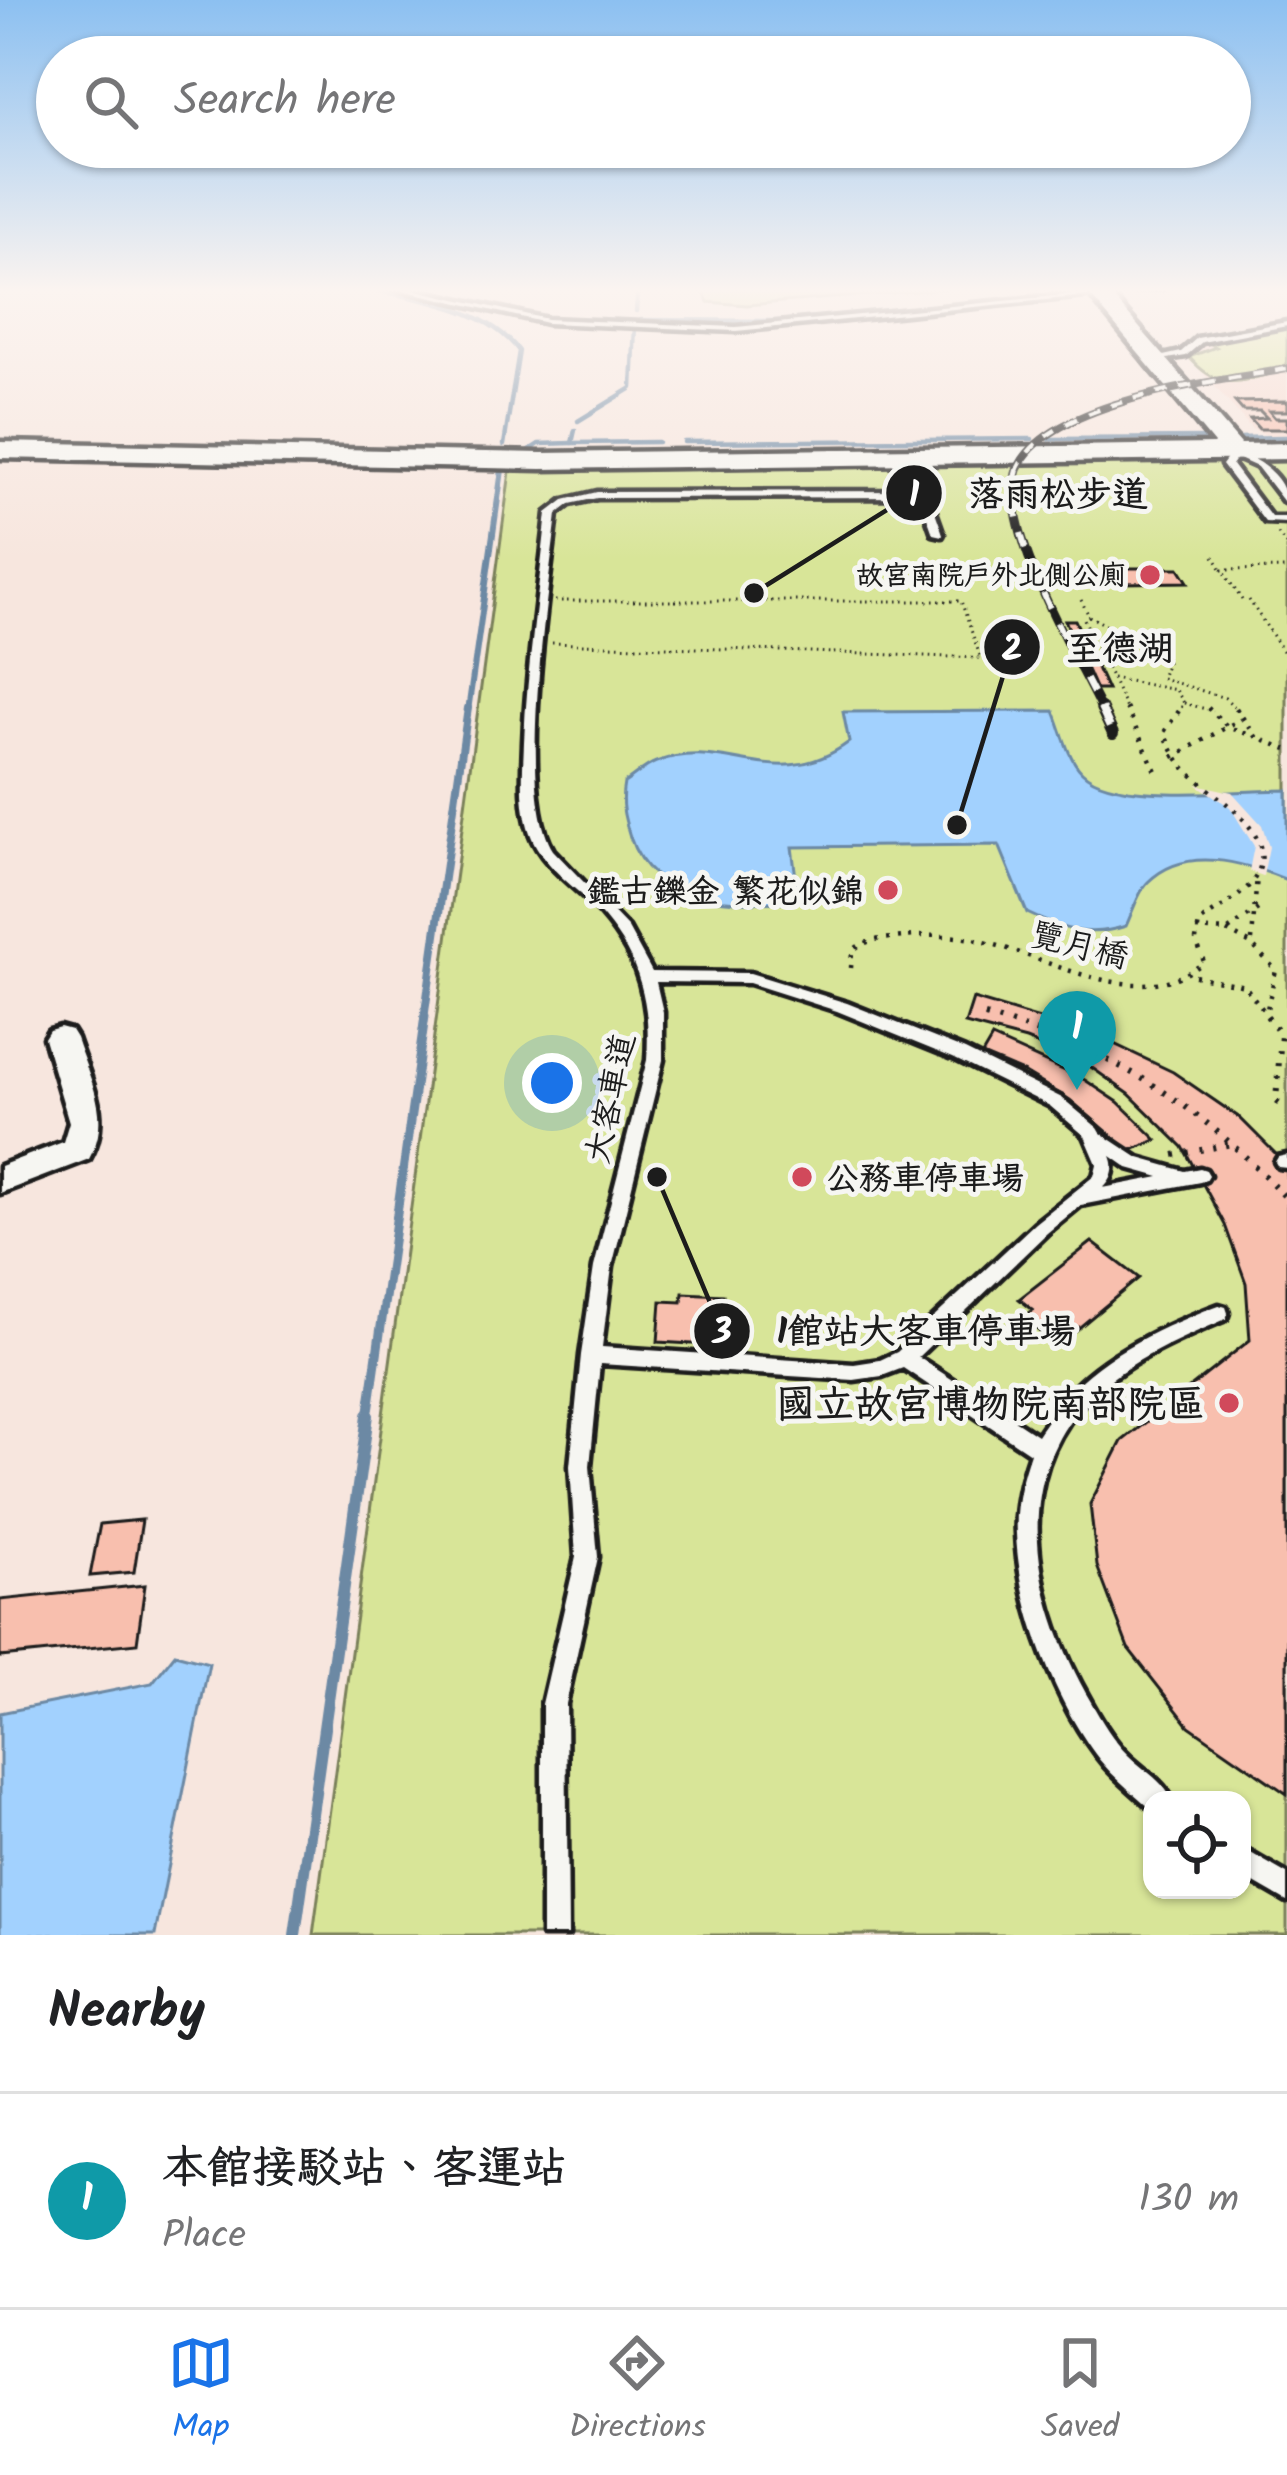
<!DOCTYPE html>
<meta charset="utf-8">
<style>
:root{--surface:#fff;--page:#f2f2f2;--text:#202124;--muted:#757577;--line:#e0e0e0;--accent:#1a73e8}
body{margin:0;font-family:Kalam,"LXGW WenKai TC",sans-serif;background:var(--page);color:var(--text)}
.controls{position:absolute;right:36px;bottom:36px;display:grid;overflow:hidden;border-radius:24px;box-shadow:0 3px 9px #0004}
.controls button{width:108px;height:108px;display:grid;place-items:center;padding:0;border:0;border-bottom:3px solid var(--line);background:var(--surface);color:var(--text);font:60px sans-serif}
.you{position:absolute;left:552px;top:1083px;width:42px;height:42px;margin:-30px;border:9px solid #fff;border-radius:50%;background:#1a73e8;box-shadow:0 0 0 18px #1a73e833}
.badge{display:grid;place-items:center;width:78px;height:78px;border-radius:50%;background:var(--accent);color:#fff;font-size:39px;font-weight:700}
.pin{position:absolute;translate:-50% -99px;filter:drop-shadow(0 3px 6px #0008)}
.pin::after{content:'';position:absolute;top:63px;width:42px;height:36px;background:inherit;clip-path:polygon(0 0,100% 0,50% 100%)}
.list{margin:0;padding:0;list-style:none}
h2{display:flex;justify-content:space-between;align-items:center;height:156px;margin:0;padding:0 48px;font-size:51px}
h2 small{font-size:39px;font-weight:400;color:var(--muted)}
.list li{display:grid;grid-template-columns:78px 1fr auto;gap:36px;align-items:center;box-sizing:border-box;height:216px;padding:0 48px;border-top:3px solid var(--line)}
.list b{display:block;font-size:45px;white-space:nowrap}
.list p{margin:0;font-size:39px;white-space:nowrap;color:var(--muted)}
.list em{font-size:39px;font-style:normal;color:var(--muted)}
.icon{flex:none;width:66px;height:66px;fill:none;stroke:currentColor;stroke-width:2;stroke-linecap:round;stroke-linejoin:round}
.map{position:relative;flex:none;width:1287px;height:1935px;overflow:hidden}
.search{position:absolute;background:var(--surface);box-shadow:0 3px 9px #0004;left:36px;right:36px;top:36px;height:132px;display:flex;align-items:center;gap:30px;box-sizing:border-box;padding:0 42px;border-radius:66px;color:var(--muted);font-size:45px}
.sheet{height:372px;background:var(--surface)}
nav{display:flex;justify-content:space-around;align-items:center;box-sizing:border-box;height:168px;border-top:3px solid var(--line);background:var(--surface);font-size:33px;color:var(--muted)}
nav a{display:grid;justify-items:center;gap:6px}
nav .on{color:var(--accent)}
.map>svg:first-child{display:block}
</style>
<div class="map">
<svg width="1287" height="1935" viewBox="0 0 1287 1935">
<rect width="100%" height="100%" fill="#f7e6de"/>
<filter id="ink" filterUnits="userSpaceOnUse"><feTurbulence type="fractalNoise" baseFrequency=".00833" numOctaves="2"/><feDisplacementMap in="SourceGraphic" scale="24" xChannelSelector="R" yChannelSelector="G"/><feConvolveMatrix kernelMatrix="1 2 1 2 8 2 1 2 1" color-interpolation-filters="sRGB"/></filter>
<g filter="url(#ink)">
<path fill="#f7dad0" d="M1287,326V435H1267L1252,429L1189,357L1207,342Z"/>
<g fill="#d8e598" stroke="#7a805a" stroke-width="3" fill-rule="evenodd">
<path d="M702,288H953L747,305L708,302Z"/>
<path d="M1287,326V370C1242,379 1223,396 1189,357L1216,347L1207,342Z"/>
<path d="M1287,460V1935H313L511,464ZM1152,1800H1242V1890H1152Z"/>
</g>
<g fill="#a2d1fe" stroke="#6c89a4" stroke-width="3">
<path d="M1054,711C1062,730 1067,757 1082,772C1115,805 1240,790 1287,790V880C1245,863 1186,844 1148,882C1138,892 1132,914 1126,926C1089,938 1062,930 1027,913L999,845L792,847L799,901C738,905 653,907 630,837C624,817 620,804 624,783C634,777 645,766 656,762C725,735 777,796 849,742L843,712Z"/>
<path d="M175,1654L209,1663L155,1935H0V1713L152,1683Z"/>
</g>
<path fill="#f7e6de" d="M1196,784L1232,792L1262,825L1269,847L1263,876L1249,871L1254,846L1230,807Z"/>
<g fill="none" stroke-linecap="round" stroke-linejoin="round">
<g stroke="#6c89a4" stroke-width="4.5">
<path d="M367,288C419,300 485,306 519,351L504,445"/>
<path d="M636,311L638,288"/>
<path d="M641,320L778,321L1092,291"/>
<path d="M578,421L632,388L635,326"/>
<path d="M575,430L572,443L658,442"/>
<path d="M1238,438L1287,437"/>
<path d="M1049,439L1212,438"/>
<path d="M684,442L1032,439"/>
<path d="M519,457L539,444L572,443"/>
<path d="M501,473L506,465"/>
</g>
<path stroke="#6c89a4" stroke-width="6" d="M468,711L502,470"/>
<path stroke="#6c89a4" stroke-width="8" d="M424,1019L468,708"/>
<path stroke="#6c89a4" stroke-width="9" d="M368,1418L425,1016"/>
<path stroke="#6c89a4" stroke-width="12" d="M295,1935L368,1415"/>
</g>
<g fill="#f8bfae" stroke="#1c1c1c" stroke-width="3">
<path d="M1287,401V411H1269L1275,418H1287V429H1259L1250,419L1267,418L1260,411H1243L1235,402Z"/>
<path d="M1112,568H1179L1188,582L1120,583Z"/>
<path d="M1065,620H1075L1107,690H1096Z"/>
<path d="M973,999L1097,1036L1173,1072L1240,1118L1287,1165V1794L1189,1726L1128,1648L1097,1566L1090,1504L1122,1441L1250,1340L1246,1283L1225,1225L1183,1147L1129,1094L1088,1065L1026,1040L965,1024Z"/>
<path d="M992,1038L1085,1080L1118,1102L1157,1140L1130,1151L1070,1100L1025,1073L982,1055Z"/>
<path d="M1092,1242L1139,1278L1057,1346L1023,1318L1033,1310L1019,1299Z"/>
<path d="M683,1293L723,1295L722,1304H729L727,1346L658,1342L661,1301L682,1302Z"/>
<path d="M142,1520L134,1572L90,1576L100,1524Z"/>
<path d="M145,1585L137,1643L0,1657V1600Z"/>
</g>
<g fill="none" stroke-linecap="round" stroke-linejoin="round">
<defs>
<g id="lane">
<path d="M393,288H407L547,319L736,327L1135,288H1164L736,331L547,323Z"/>
<path d="M1287,322V326L1202,342L1186,356L1154,361L1150,359L1181,352L1197,338Z"/>
<path d="M1232,452C1256,456 1285,476 1287,503L1284,502L1257,467L1237,458L1232,465L1271,517H1287V523L1265,522L1222,465Z"/>
<path d="M907,453L915,455L943,534L942,536L933,534L920,497L597,498L570,504L557,514C549,588 516,791 553,850L628,928L652,972L750,973L847,1003L965,1050L1062,1098L1098,1128L1101,1133L1139,1158L1185,1171L1200,1168L1206,1170L1209,1175L1206,1180L1200,1182L1081,1205L1047,1233L918,1357L1037,1435C1046,1422 1055,1408 1065,1397C1103,1353 1166,1325 1219,1305L1226,1307L1228,1313L1226,1319C1175,1341 1115,1366 1078,1410C1008,1495 1040,1614 1091,1702C1101,1720 1113,1740 1128,1755C1142,1769 1164,1781 1172,1800H1152L1151,1809C1135,1794 1118,1781 1104,1765C1056,1707 1019,1609 1016,1534C1014,1506 1021,1479 1030,1453L903,1368L882,1376L854,1380L600,1364L590,1466L598,1557L566,1704L568,1935H542V1704L576,1557L570,1466L581,1355L594,1267L647,1060C652,991 633,943 583,896C563,878 539,859 530,833C520,804 523,771 524,742C527,665 539,589 547,513L564,500L597,492L918,491ZM656,982L749,983L837,1011L953,1058L1050,1106L1085,1136L1097,1164L1094,1176L1035,1223L897,1352L880,1360L854,1364L602,1347L612,1267L663,1060V1012ZM1111,1156L1128,1168L1160,1177L1103,1188C1113,1180 1116,1167 1111,1156Z"/>
<path d="M1287,1155V1168L1278,1167L1275,1162L1278,1157Z"/>
<path d="M1242,1848L1287,1874V1902L1242,1876Z"/>
</g>
<path id="street" d="M60,1027L71,1030L76,1038C90,1081 113,1117 89,1159L0,1193V1166L63,1142L69,1122L44,1038L49,1030Z"/>
<path id="secondary" d="M1084,288H1105L1241,444L1287,443V459L541,469L0,458V442L541,453L1214,444Z"/>
</defs>
<use href="#lane" stroke="#1c1c1c" stroke-width="9"/>
<use href="#street" stroke="#1c1c1c" stroke-width="9"/>
<use href="#secondary" stroke="#1c1c1c" stroke-width="9"/>
<g stroke="#1c1c1c" stroke-width="3" stroke-dasharray="1.5 4.5" stroke-linecap="butt">
<path d="M1278,534L1287,546"/>
<path d="M1214,556L1222,570"/>
<path d="M1081,600L1089,616L1158,653L1167,662L1161,678L1225,698L1239,711"/>
<path d="M1242,600L1222,570L1287,569"/>
<path d="M1249,600L1287,657"/>
<path d="M555,601H961L981,659"/>
<path d="M1089,616L1084,619L1127,711"/>
<path d="M552,643L1038,660"/>
<path d="M1112,678L1176,690L1184,703L1179,711"/>
<path d="M1184,703L1213,711"/>
</g>
<g stroke="#1c1c1c" stroke-width="4.5" stroke-dasharray="3 8" stroke-linecap="butt">
<path d="M1126,708L1156,771"/>
<path d="M1208,708L1228,727L1250,735"/>
<path d="M1236,708L1257,738L1287,749"/>
<path d="M1173,757L1241,719"/>
<path d="M1196,929L1227,931L1258,909"/>
<path d="M1227,931L1251,944L1276,970L1266,1013"/>
<path d="M1252,941L1257,875"/>
<path d="M851,968L852,951C867,938 884,939 903,937C928,935 952,935 977,940C1048,956 1138,1016 1204,962L1196,940L1199,923C1216,909 1238,900 1252,882C1287,836 1216,799 1189,772C1177,760 1170,748 1164,732L1181,708"/>
<path d="M1195,976L1245,986L1270,1019"/>
<path d="M985,1016L995,1019"/>
</g>
<g stroke="#1c1c1c" stroke-width="6" stroke-dasharray="3 10" stroke-linecap="butt">
<path d="M985,1016C1116,1051 1195,1100 1287,1199"/>
<path d="M1267,1016L1281,1034L1276,1101L1287,1109"/>
<path d="M1174,1155L1237,1143"/>
</g>
<use href="#lane" fill="#f6f6f2" fill-rule="evenodd"/>
<use href="#street" fill="#f6f6f2" fill-rule="evenodd"/>
<use href="#secondary" fill="#f6f6f2" fill-rule="evenodd"/>
<defs>
<path id="rail-far2" d="M1016,473C1041,400 1220,381 1287,369"/>
<path id="rail-far1" d="M1017,470C998,527 1076,657 1102,711"/>
<path id="rail" d="M1101,708L1113,734"/>
</defs>
<use href="#rail-far2" stroke="#1c1c1c" stroke-width="8"/>
<use href="#rail-far1" stroke="#1c1c1c" stroke-width="9"/>
<use href="#rail" stroke="#1c1c1c" stroke-width="12"/>
<use href="#rail-far2" stroke="#f6f6f2" stroke-width="4.5" stroke-dasharray="12" stroke-linecap="butt"/>
<use href="#rail-far1" stroke="#f6f6f2" stroke-width="6" stroke-dasharray="16" stroke-linecap="butt"/>
<use href="#rail" stroke="#f6f6f2" stroke-width="8" stroke-dasharray="21" stroke-linecap="butt"/>
</g>
</g>
<linearGradient id="sky" x2="0" y2="1"><stop stop-color="#8cc0f1"/><stop offset="0.52" stop-color="#fbf4f0"/><stop offset="1" stop-color="#fbf4f0" stop-opacity="0"/></linearGradient>
<rect width="1287" height="559" fill="url(#sky)"/>
<g fill="#d1495b" stroke="#f6f6f2" stroke-width="4.5">
<circle cx="1150" cy="575" r="12"/>
<circle cx="888" cy="890" r="12"/>
<circle cx="802" cy="1177" r="12"/>
<circle cx="1229" cy="1403" r="12"/>
</g>
<g text-anchor="middle" stroke-width="10" stroke-linejoin="round" paint-order="stroke">
<g font-size="27" font-weight="bold" fill="#1c1c1c" stroke="#f6f6f2" text-anchor="end">
<text x="1126" y="584">故宮南院戶外北側公廁</text>
</g>
<g font-size="33" font-weight="bold" fill="#1c1c1c" stroke="#f6f6f2" text-anchor="end">
<text x="864" y="902">鑑古鑠金 繁花似錦</text>
<text x="826" y="1189" text-anchor="start">公務車停車場</text>
</g>
<g font-size="33" fill="#1c1c1c" stroke="#f6f6f2">
<text transform="translate(1080 944) rotate(14)" y="12">覽月橋</text>
<text transform="translate(609 1098) rotate(-78)" y="12">大客車道</text>
</g>
<g font-size="39" font-weight="bold" fill="#1c1c1c" stroke="#f6f6f2" text-anchor="end">
<text x="1205" y="1417">國立故宮博物院南部院區</text>
</g>
</g>
<path fill="none" stroke="#1c1c1c" stroke-width="4.5" d="M754 593L914 493M957 825L1012 647M657 1177L722 1331"/>
<g fill="#1c1c1c" stroke="#f6f6f2" stroke-width="4.5">
<circle cx="754" cy="593" r="12"/>
<circle cx="957" cy="825" r="12"/>
<circle cx="657" cy="1177" r="12"/>
<circle cx="914" cy="493" r="30"/>
<circle cx="1012" cy="647" r="30"/>
<circle cx="722" cy="1331" r="30"/>
</g>
<g font-size="36" text-anchor="middle" font-weight="bold" fill="#fff">
<text x="914" y="506">1</text>
<text x="1012" y="660">2</text>
<text x="722" y="1343">3</text>
</g>
<g font-size="36" text-anchor="middle" font-weight="bold" fill="#1c1c1c" stroke="#f6f6f2" stroke-width="10" stroke-linejoin="round" paint-order="stroke">
<text x="1058" y="506">落雨松步道</text>
<text x="1120" y="660">至德湖</text>
<text x="926" y="1343">1館站大客車停車場</text>
</g>
</svg>
<div class="controls">
<button><svg class="icon" aria-label="locate" viewBox="0 0 24 24"><circle cx="12" cy="12" r="6"/><path d="M12 2v4M12 18v4M2 12h4M18 12h4"/></svg></button>
</div>
<div class="you"></div>
<div class="pin badge" style="left:1077px;top:1090px;background:#0f9aa8">1</div>
<div class="search"><svg class="icon" aria-label="search" viewBox="0 0 24 24"><circle cx="10" cy="10" r="6"/><path d="M15 15l6 6"/></svg>Search here</div>
</div>
<section class="sheet">
<h2>Nearby<small></small></h2>
<ul class="list">
<li><span class="badge" style="background:#0f9aa8">1</span><div><b>本館接駁站、客運站</b><p>Place</p></div><em>130 m</em></li>
</ul>
</section>
<nav>
<a class="on"><svg class="icon" aria-label="map" viewBox="0 0 24 24"><path d="M3 6l6-2 6 2 6-2v14l-6 2-6-2-6 2zM9 4v14M15 6v14"/></svg>Map</a>
<a><svg class="icon" aria-label="directions" viewBox="0 0 24 24"><path d="M12 3l9 9-9 9-9-9zM9 14v-3h6M13 9l2 2-2 2"/></svg>Directions</a>
<a><svg class="icon" aria-label="saved" viewBox="0 0 24 24"><path d="M7 4h10v16l-5-4-5 4z"/></svg>Saved</a>
</nav>
